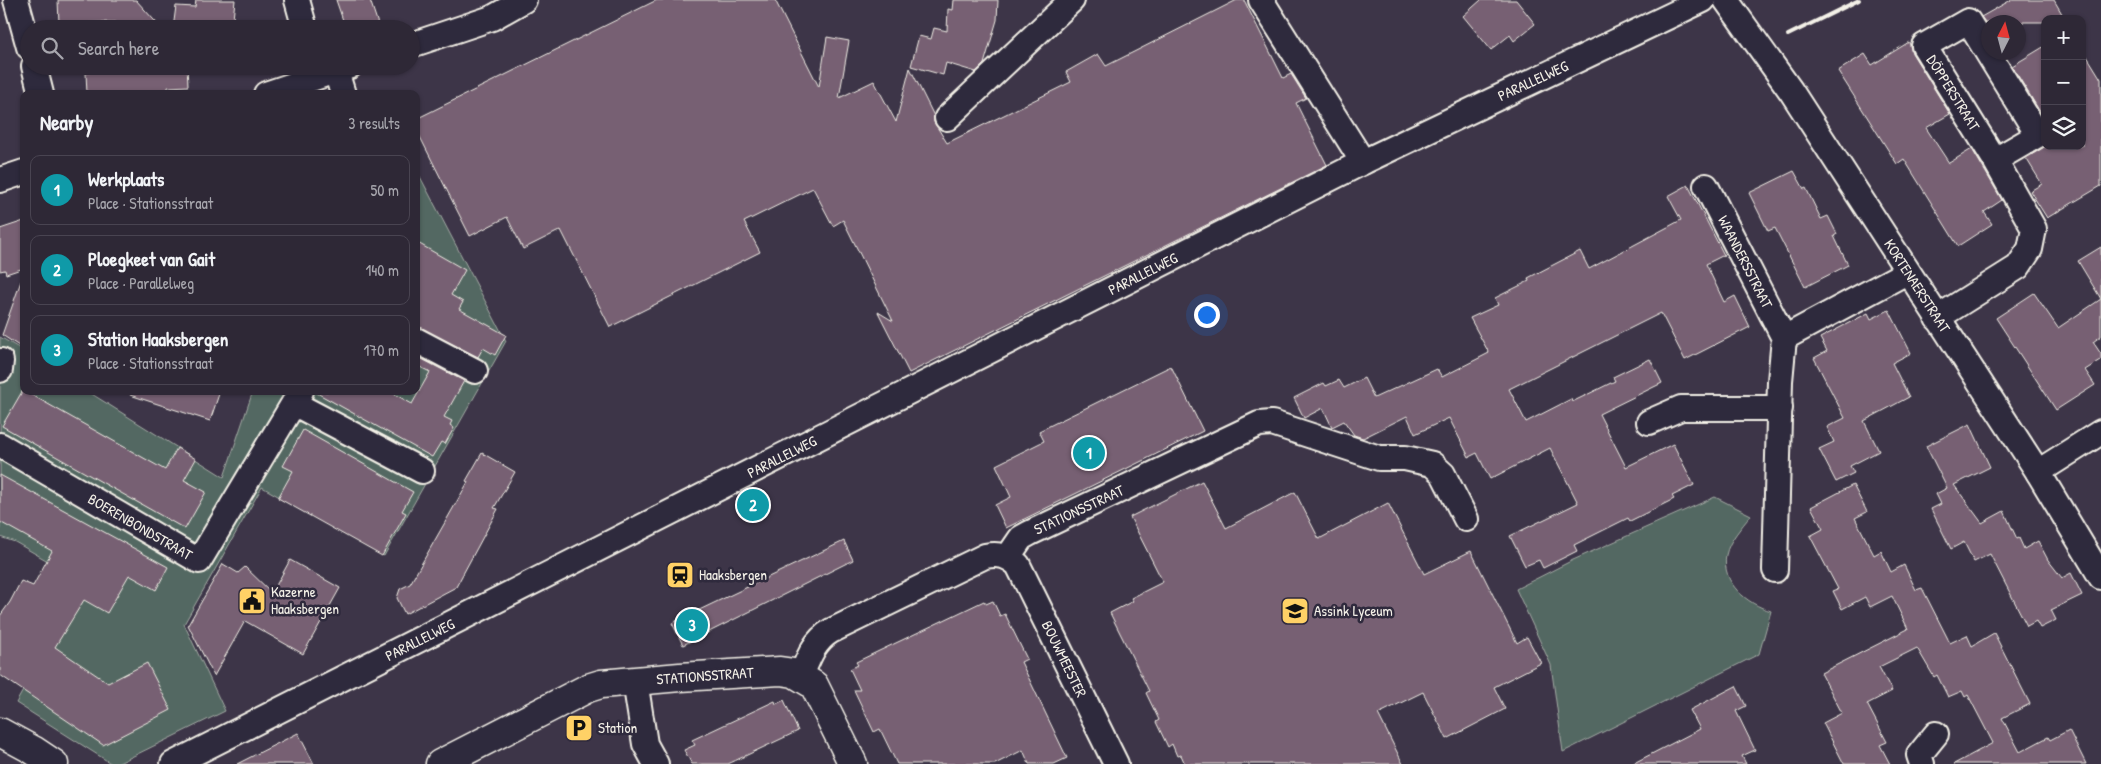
<!DOCTYPE html>
<meta charset="utf-8">
<style>
:root{--surface:#2e2836;--page:#36303e;--text:#f1f3f6;--muted:#a7a6ad;--line:#494451;--accent:#ffd166}
body{margin:0;font-family:"Patrick Hand",sans-serif;background:var(--page);color:var(--text)}
.controls{position:absolute;right:15px;top:15px;display:grid;overflow:hidden;border-radius:10px;box-shadow:0 1px 4px #0004}
.controls button{width:45px;height:45px;display:grid;place-items:center;padding:0;border:0;border-bottom:1px solid var(--line);background:var(--surface);color:var(--text);font:25px sans-serif}
.compass{position:absolute;left:1981px;top:15px;width:45px;height:45px;border-radius:50%;background:var(--surface);box-shadow:0 1px 4px #0004;rotate:6deg}
.you{position:absolute;left:1206px;top:314px;width:18px;height:18px;margin:-12px;border:4px solid #fff;border-radius:50%;background:#1a73e8;box-shadow:0 0 0 8px #1a73e833}
.badge{display:grid;place-items:center;width:32px;height:32px;border-radius:50%;background:var(--accent);color:#fff;font-size:16px;font-weight:700}
.pin{position:absolute;translate:-50% -50%;border:2px solid #fff;box-shadow:0 1px 5px #0006}
.list{margin:0;padding:0;list-style:none}
h2{display:flex;justify-content:space-between;align-items:center;height:65px;margin:0;padding:0 20px;font-size:21px}
h2 small{font-size:16px;font-weight:400;color:var(--muted)}
.list li{display:grid;grid-template-columns:32px 1fr auto;gap:15px;align-items:center;box-sizing:border-box;height:70px;margin:0 10px 10px;padding:0 10px;border:1px solid var(--line);border-radius:10px}
.list b{display:block;font-size:19px;white-space:nowrap}
.list p{margin:0;font-size:16px;white-space:nowrap;color:var(--muted)}
.list em{font-size:16px;font-style:normal;color:var(--muted)}
.icon{flex:none;width:28px;height:28px;fill:none;stroke:currentColor;stroke-width:2;stroke-linecap:round;stroke-linejoin:round}
.map{position:relative;flex:none;width:2101px;height:764px;overflow:hidden}
.search{position:absolute;background:var(--surface);box-shadow:0 1px 4px #0004;left:20px;top:20px;width:400px;height:55px;display:flex;align-items:center;gap:12px;box-sizing:border-box;padding:0 18px;border-radius:28px;color:var(--muted);font-size:19px}
.panel{position:absolute;background:var(--surface);box-shadow:0 1px 4px #0004;left:20px;top:90px;width:400px;height:305px;border-radius:10px}
.map>svg:first-child{display:block}
</style>
<div class="map">
<svg width="2101" height="764" viewBox="0 0 2101 764">
<rect width="100%" height="100%" fill="#3d3548"/>
<filter id="ink" filterUnits="userSpaceOnUse"><feTurbulence type="fractalNoise" baseFrequency=".02" numOctaves="2"/><feDisplacementMap in="SourceGraphic" scale="10" xChannelSelector="R" yChannelSelector="G"/><feConvolveMatrix kernelMatrix="1 2 1 2 8 2 1 2 1" color-interpolation-filters="sRGB"/></filter>
<g filter="url(#ink)">
<g fill="#536862" stroke="#a4aca5">
<path d="M416,169L506,341L384,556L262,487L184,624L225,711L117,764H112L16,703L84,582L15,542L0,537V337L24,351V391H87L224,477L253,391H416Z"/>
<path d="M1715,497L1751,515C1742,527 1729,540 1726,555C1721,583 1747,604 1771,611L1759,654L1563,752L1551,665L1516,589L1573,560Z"/>
</g>
<g fill="#776073" stroke="#f4f1e8">
<path d="M58,0H136L162,29H115L116,22L59,23Z"/>
<path d="M196,0H235L232,29H173L176,6L195,7Z"/>
<path d="M336,0H370L378,24L364,29H346Z"/>
<path d="M657,0H775L819,87L827,37L849,41L839,98L874,81L896,122L910,68L934,116V122L947,143L1071,82L1066,72L1098,54L1106,66L1237,0H1244L1283,78L1291,74L1306,98L1296,103L1327,165L909,373L878,312L893,321L843,220L833,226L813,188L744,222L760,252L610,327L561,230L523,249L507,217L470,236L416,129V119Z"/>
<path d="M954,0H998L997,20L984,64L976,72L946,63L943,75L911,66L919,36L931,39L934,28L947,31L948,9L953,10Z"/>
<path d="M1481,0H1516L1535,24L1514,41L1510,35L1491,50L1463,16Z"/>
<path d="M2011,0H2054L2065,19H2045V22H1985L1981,17Z"/>
<path d="M1909,42L1912,53L1950,114L1926,128L1949,163L1972,149L2002,200L1984,212L1992,224L1958,246L1904,159L1897,164L1838,71L1865,54L1872,65Z"/>
<path d="M2045,46V120L2012,66Z"/>
<path d="M2082,48L2101,79V186L2047,218L2030,191L2042,184L2026,158L2046,146H2082Z"/>
<path d="M187,66L188,86L168,87V93L87,94L86,73L106,71V67Z"/>
<path d="M1794,171L1804,189L1806,188L1821,219L1828,216L1837,234L1834,236L1848,265L1805,287L1775,228L1768,231L1749,193Z"/>
<path d="M1688,185L1724,255L1706,264L1724,302L1735,296L1750,327L1685,360L1661,313L1509,389L1526,422L1571,399L1572,402L1615,381L1613,377L1650,359L1662,383L1599,414L1626,467L1673,444L1694,485L1672,496L1674,499L1630,521L1628,518L1574,545L1577,551L1543,568L1539,560L1525,566L1510,536L1578,503L1550,448L1490,479L1477,453L1469,457L1449,418L1415,434L1407,416L1363,438L1354,435L1344,421L1332,427L1323,408L1304,418L1294,398L1324,383L1326,386L1339,380L1344,388L1364,378L1374,398L1437,369L1442,377L1489,353L1470,318L1498,305L1495,298L1529,281L1528,278L1580,251L1589,269L1681,220L1668,196Z"/>
<path d="M24,221V268L6,274L5,270L0,271V229Z"/>
<path d="M416,242L465,270L451,295L463,302L459,309L506,335L495,355L483,348L478,357L416,326Z"/>
<path d="M2101,247V299L2078,261Z"/>
<path d="M21,281H24V334L19,346L2,335Z"/>
<path d="M2034,293L2058,328L2101,299V336L2093,342L2101,354V360L2085,370L2095,385L2056,410L1996,318Z"/>
<path d="M1889,310L1911,353L1892,363L1909,397L1864,421L1879,451L1850,466L1854,473L1836,482L1819,449L1834,442L1827,427L1845,418L1814,358L1827,351L1820,338L1868,313L1871,319Z"/>
<path d="M416,356L464,381L444,417L452,421L450,425L454,428L445,444L441,442L432,457L315,392L389,391L412,404L430,372L416,365Z"/>
<path d="M1171,366L1203,431L1006,528L995,505L1011,497L996,465L1044,441L1039,431Z"/>
<path d="M23,390L165,470L177,448L196,459L184,480L206,492L185,529L2,426Z"/>
<path d="M131,391H220L210,421L130,395Z"/>
<path d="M1970,424L1990,467L1954,485L1982,523L2004,511L2017,539L2019,538L2024,549L2038,541L2048,560L2062,578L2071,573L2082,595L2051,610L2056,620L2040,628L2036,621L2027,626L1990,554L1974,562L1964,542L1951,549L1931,509L1941,504L1936,494L1947,488L1926,446Z"/>
<path d="M303,430L413,492L402,511L406,513L382,556L278,498L293,471L283,466Z"/>
<path d="M482,453L515,472L494,508L498,509L456,587L405,614L397,598L400,589L410,584L468,482L466,481Z"/>
<path d="M0,475L168,567L156,590L129,575L107,613L84,600L55,647L108,683L147,663L171,710L103,745L0,675V616L10,602L21,581L33,586L52,551L0,522Z"/>
<path d="M1202,481L1226,528L1295,492L1319,539L1388,503L1424,574L1471,551L1517,643L1527,637L1541,663L1494,687L1505,709L1447,739L1423,692L1378,714L1403,764H1185L1181,755L1177,756L1172,744L1168,747L1156,722L1159,720L1146,693L1149,691L1110,613L1133,601L1131,598L1163,582L1130,517Z"/>
<path d="M1853,485L1867,512L1855,518L1874,555L1881,551L1891,572L1904,565L1916,590L1922,588L1950,643L1967,635L1972,646L1994,633L2030,704L2002,718L2020,752L2048,737L2050,740L2069,730L2086,764H1954L1993,743L1968,695L1965,697L1962,691L1948,697L1937,675L1934,677L1917,648L1879,667L1892,691L1867,704L1887,742L1880,745L1890,764H1844L1823,723L1842,713L1821,673L1908,629L1892,596L1870,607L1865,597L1842,609L1833,591L1838,589L1810,536L1823,529L1811,507Z"/>
<path d="M844,541L853,560L683,645L672,623Z"/>
<path d="M290,560L340,588L303,654L245,621L214,676L188,625L223,564L238,573L245,567L272,593Z"/>
<path d="M984,601L986,604L993,601L1000,616L1005,614L1027,659L1021,662L1067,758L1054,764H1029L1023,750L995,764H897L880,729L874,732L854,690H860L850,669L858,665L856,662Z"/>
<path d="M1736,686L1746,706L1736,711L1755,750L1742,756L1746,764H1632L1700,729L1690,710Z"/>
<path d="M784,700L798,731L728,764H692L684,750L695,745L692,740L775,701L776,704Z"/>
<path d="M298,733L314,764H237Z"/>
</g>
<g fill="none" stroke-linecap="round" stroke-linejoin="round">
<defs>
<g id="street">
<path d="M16,0L29,47"/>
<path d="M297,0L305,29"/>
<path d="M1261,0L1363,162"/>
<path d="M1726,0L1791,91L2038,472L2101,577"/>
<path d="M411,45L492,18L524,0"/>
<path d="M34,66L41,94"/>
<path d="M336,71L343,94"/>
<path d="M266,94L350,66"/>
<path d="M947,118L1072,0"/>
<path d="M0,180L24,172"/>
<path d="M1706,186L1784,338L1780,381L1775,570"/>
<path d="M1937,318L2018,267L2030,249L2034,229L1995,160L1924,46L1968,21L2038,135L1995,160"/>
<path d="M1784,338L1907,272"/>
<path d="M416,340L475,371"/>
<path d="M0,370L1,361"/>
<path d="M295,404L422,471"/>
<path d="M1649,422L1681,408H1780"/>
<path d="M0,445L199,561L301,391"/>
<path d="M2038,472L2101,432"/>
<path d="M1008,557L1021,538L1030,533L1259,424L1272,423L1379,458H1405L1432,464L1443,474L1466,519"/>
<path d="M801,676C808,659 814,641 831,631L985,556C999,553 1008,556 1018,565L1116,764"/>
<path d="M635,681L645,744L656,764"/>
<path d="M173,764L1363,162L1703,0"/>
<path d="M1922,764L1919,755L1936,734"/>
</g>
<g id="secondary">
<path d="M0,732L33,750L54,764"/>
<path d="M440,764L588,688L601,684L680,677L780,671L794,673L814,685L853,764"/>
</g>
</defs>
<use href="#street" stroke="#f4f1e8" stroke-width="28"/>
<use href="#secondary" stroke="#f4f1e8" stroke-width="31"/>
<use href="#street" stroke="#2f2a3d" stroke-width="24"/>
<use href="#secondary" stroke="#2f2a3d" stroke-width="28"/>
<path stroke="#f4f1e8" stroke-width="4" d="M1788,35L1859,0"/>
</g>
</g>
<defs>
<symbol id="station-square" viewBox="-11 -11 22 22"><rect x="-9" y="-9" width="18" height="18" rx="4" fill="#ffd166" stroke="#2f2a3d"/><path d="M-3-6H3Q5-6 5-4V2Q5 4 3 4L4.5 6H3L1.5 4h-3L-3 6H-4.5L-3 4Q-5 4-5 2V-4Q-5-6-3-6ZM-3.5-4v3h7v-3ZM-3.5 1v1.5H-2V1ZM2 1v1.5H3.5V1Z" fill="#111"/></symbol>
<symbol id="civic-square" viewBox="-11 -11 22 22"><rect x="-9" y="-9" width="18" height="18" rx="4" fill="#ffd166" stroke="#2f2a3d"/><path d="M-.6-6.5H3V-4.5H.6V-3L4-1V1h2V6H-6V1h2V-1L-.6-3ZM-1.2 2.5V6h2.4V2.5Z" fill="#111"/></symbol>
<symbol id="school-square" viewBox="-11 -11 22 22"><rect x="-9" y="-9" width="18" height="18" rx="4" fill="#ffd166" stroke="#2f2a3d"/><path d="M0-5L7-2L0 1L-7-2ZM-4 1L0 2.5L4 1V4Q0 6-4 4Z" fill="#111"/></symbol>
<symbol id="parking-square" viewBox="-11 -11 22 22"><rect x="-9" y="-9" width="18" height="18" rx="4" fill="#ffd166" stroke="#2f2a3d"/><path d="M-3.5-5.5H1a3.5 3.5 0 0 1 0 7H-1V5.5H-3.5ZM-1-3.4V-.6H.8a1.4 1.4 0 0 0 0-2.8Z" fill="#111"/></symbol>
</defs>
<g fill-rule="evenodd">
<use href="#station-square" x="664" y="559" width="32" height="32"/>
<use href="#civic-square" x="236" y="585" width="32" height="32"/>
<use href="#school-square" x="1279" y="595" width="32" height="32"/>
<use href="#parking-square" x="563" y="712" width="32" height="32"/>
</g>
<g text-anchor="middle" stroke-width="5" stroke-linejoin="round" paint-order="stroke">
<g font-size="15" fill="#f4f1e8" stroke="#2f2a3d">
<text transform="translate(1533 81) rotate(-25)" y="5">PARALLELWEG</text>
<text transform="translate(1953 93) rotate(58)" y="5">DÖPPERSTRAAT</text>
<text transform="translate(1745 262) rotate(63)" y="5">WAANDERSSTRAAT</text>
<text transform="translate(1143 274) rotate(-27)" y="5">PARALLELWEG</text>
<text transform="translate(1917 286) rotate(57)" y="5">KORTENAERSTRAAT</text>
<text transform="translate(782 457) rotate(-27)" y="5">PARALLELWEG</text>
<text transform="translate(1079 510) rotate(-25)" y="5">STATIONSSTRAAT</text>
<text transform="translate(140 527) rotate(30)" y="5">BOERENBONDSTRAAT</text>
<text transform="translate(420 640) rotate(-27)" y="5">PARALLELWEG</text>
<text transform="translate(1064 659) rotate(64)" y="5">BOUWMEESTER</text>
<text transform="translate(705 676) rotate(-4)" y="5">STATIONSSTRAAT</text>
</g>
<g font-size="15" fill="#f4f1e8" stroke="#2f2a3d" text-anchor="start">
<text x="699" y="580">Haaksbergen</text>
<text x="271" y="597">Kazerne<tspan x="271" dy="17">Haaksbergen</tspan></text>
<text x="1314" y="616">Assink Lyceum</text>
<text x="598" y="733">Station</text>
</g>
</g>
</svg>
<div class="controls">
<button>+</button>
<button>−</button>
<button><svg class="icon" aria-label="layers" viewBox="0 0 24 24"><path d="M12 4l9 5-9 5-9-5zM3 14l9 5 9-5"/></svg></button>
</div>
<svg class="compass" viewBox="-18 -18 36 36"><path d="M0-13l5 13h-10z" fill="#e53935"/><path d="M0 13l5-13h-10z" fill="#a7a6ad"/></svg>
<div class="you"></div>
<div class="pin badge" style="left:1089px;top:453px;background:#0f9aa8">1</div>
<div class="pin badge" style="left:753px;top:505px;background:#0f9aa8">2</div>
<div class="pin badge" style="left:692px;top:625px;background:#0f9aa8">3</div>
<div class="search"><svg class="icon" aria-label="search" viewBox="0 0 24 24"><circle cx="10" cy="10" r="6"/><path d="M15 15l6 6"/></svg>Search here</div>
<section class="panel">
<h2>Nearby<small>3 results</small></h2>
<ul class="list">
<li><span class="badge" style="background:#0f9aa8">1</span><div><b>Werkplaats</b><p>Place · Stationsstraat</p></div><em>50 m</em></li>
<li><span class="badge" style="background:#0f9aa8">2</span><div><b>Ploegkeet van Gait</b><p>Place · Parallelweg</p></div><em>140 m</em></li>
<li><span class="badge" style="background:#0f9aa8">3</span><div><b>Station Haaksbergen</b><p>Place · Stationsstraat</p></div><em>170 m</em></li>
</ul>
</section>
</div>
